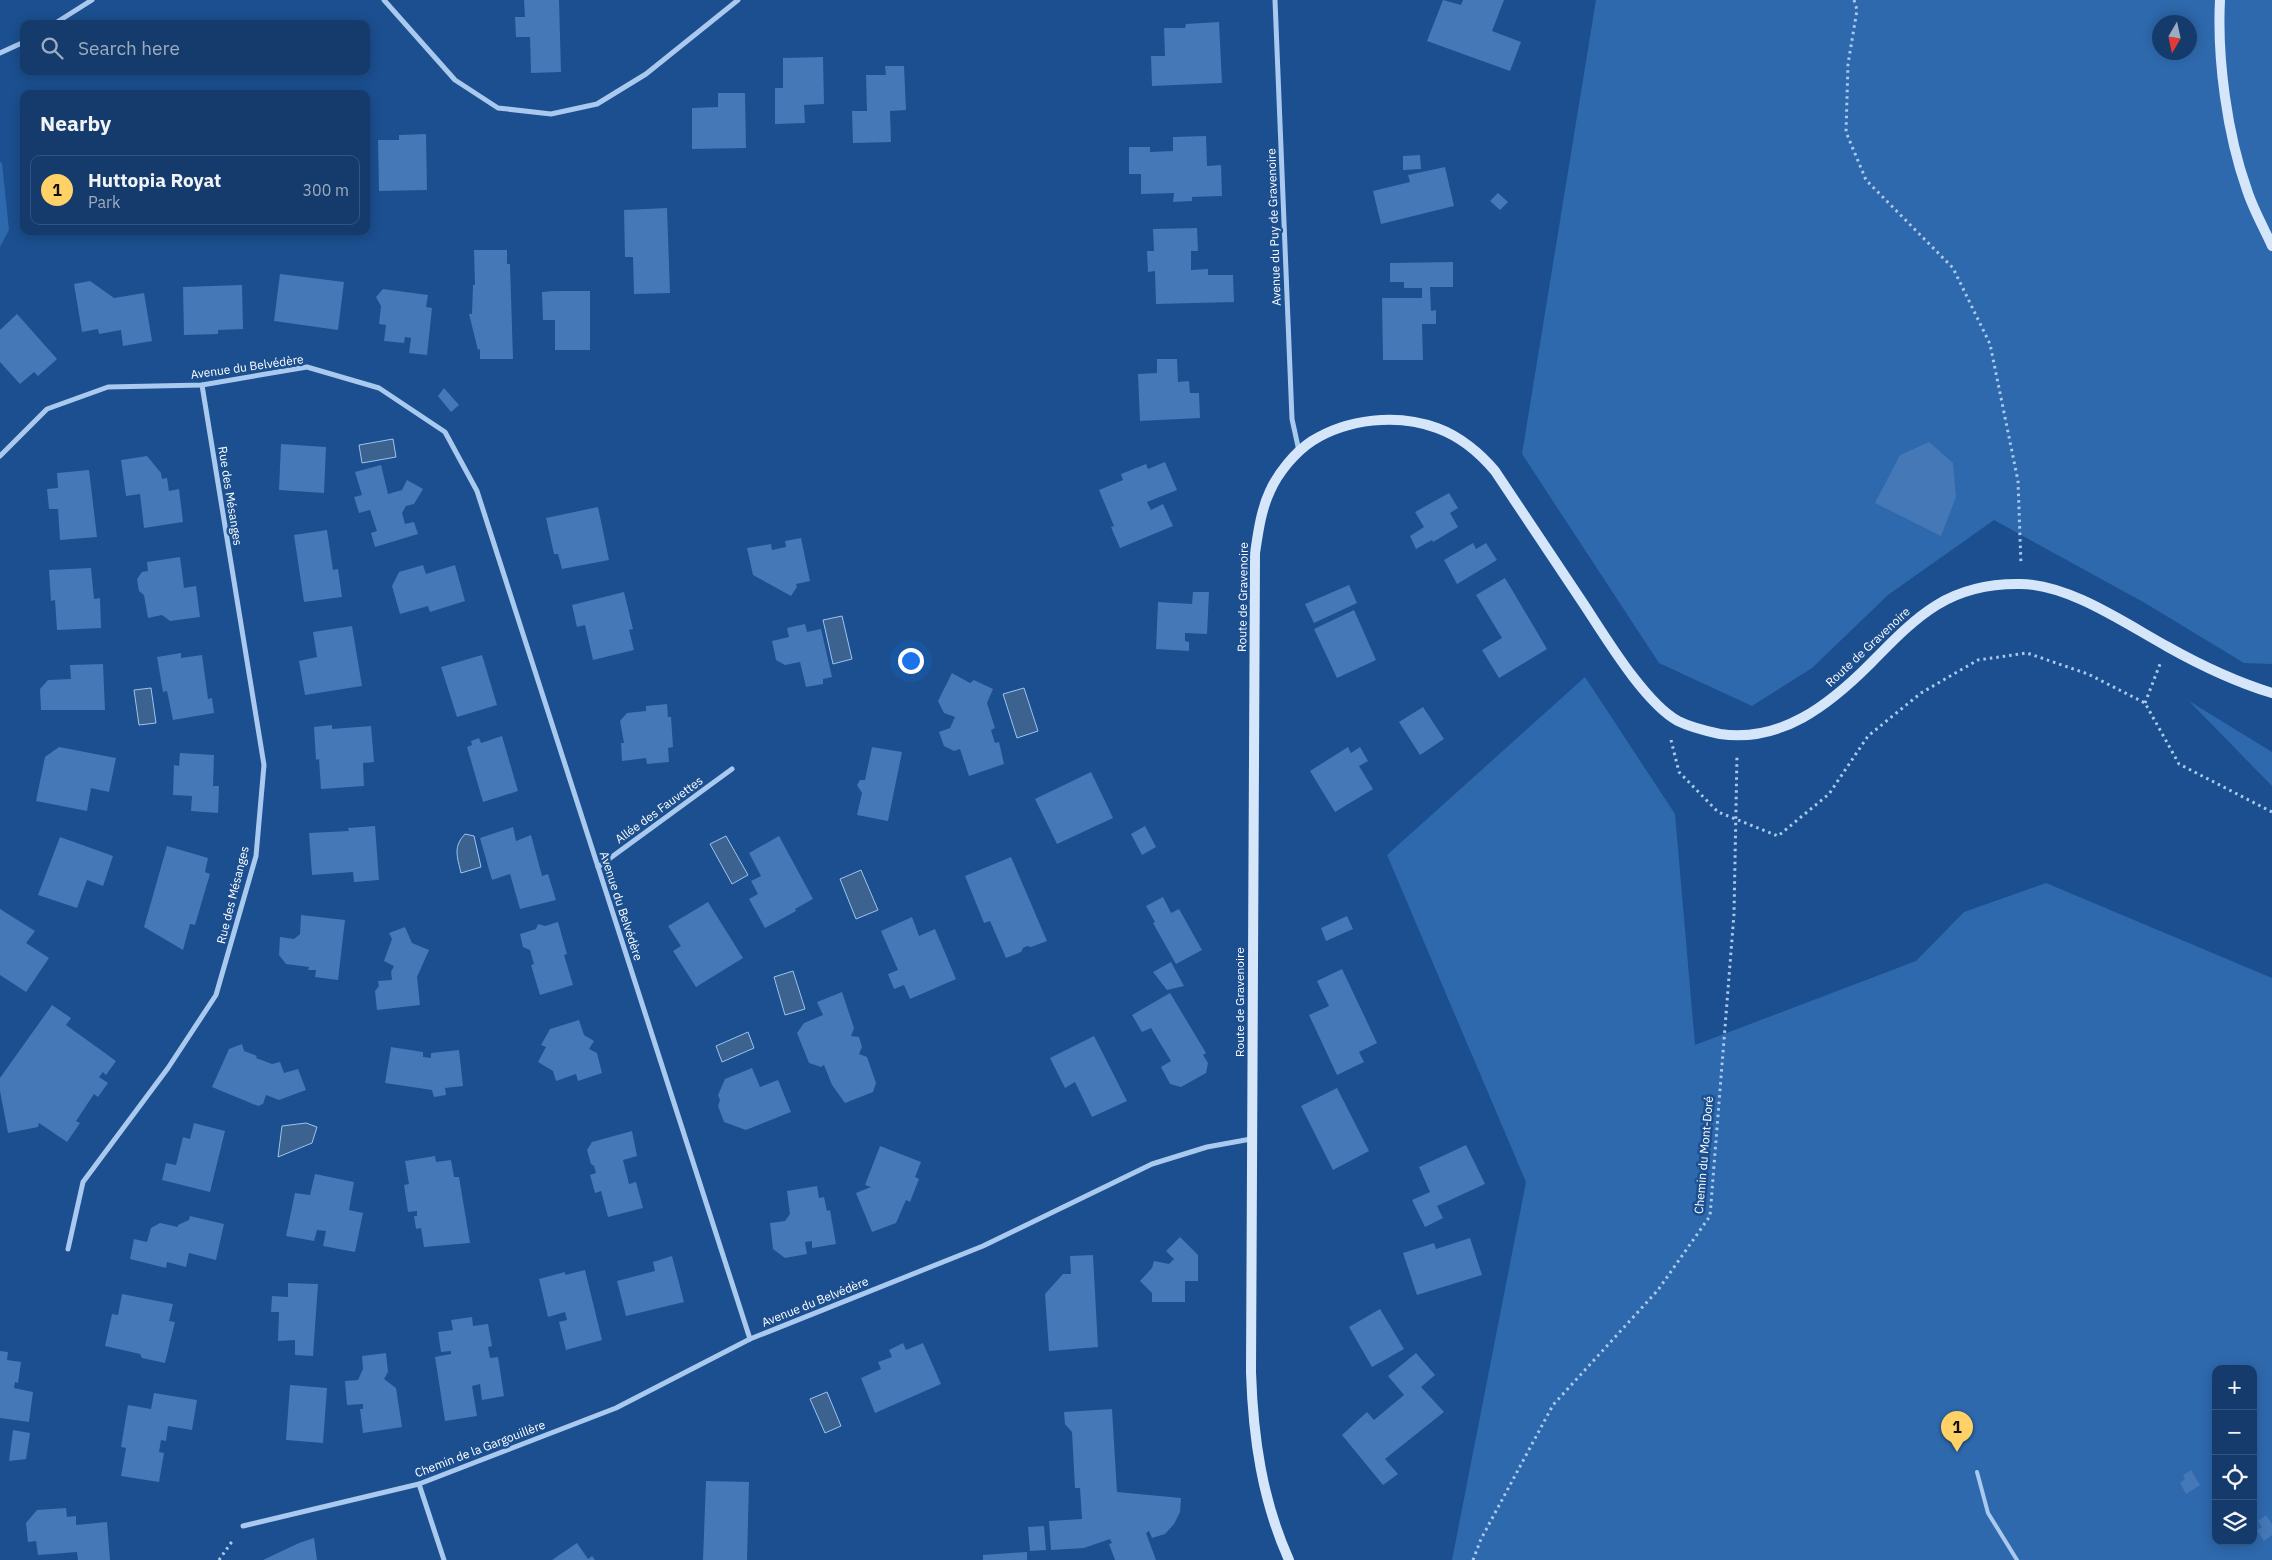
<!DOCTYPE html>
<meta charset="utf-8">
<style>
:root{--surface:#143b6b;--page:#1d4271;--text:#f1f3f6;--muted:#9dadc1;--line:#33557e;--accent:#ffd166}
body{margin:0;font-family:"IBM Plex Sans",sans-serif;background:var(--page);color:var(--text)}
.controls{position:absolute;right:15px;bottom:15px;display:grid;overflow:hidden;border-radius:10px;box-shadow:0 2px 12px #0003}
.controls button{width:45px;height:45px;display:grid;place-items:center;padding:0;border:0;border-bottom:1px solid var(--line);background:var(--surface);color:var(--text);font:25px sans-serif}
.compass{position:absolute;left:2152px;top:15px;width:45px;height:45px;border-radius:50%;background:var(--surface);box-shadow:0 2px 12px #0003;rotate:189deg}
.you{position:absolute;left:910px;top:660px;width:18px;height:18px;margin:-12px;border:4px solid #fff;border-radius:50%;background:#1a73e8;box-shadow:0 0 0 8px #1a73e833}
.badge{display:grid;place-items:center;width:32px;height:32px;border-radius:50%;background:var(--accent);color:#111;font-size:16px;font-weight:700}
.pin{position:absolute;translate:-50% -41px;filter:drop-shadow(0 1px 2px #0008)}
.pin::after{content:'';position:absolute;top:26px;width:18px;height:15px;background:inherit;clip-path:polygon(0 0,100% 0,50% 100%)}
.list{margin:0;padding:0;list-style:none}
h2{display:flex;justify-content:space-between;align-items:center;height:65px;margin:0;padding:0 20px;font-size:21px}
h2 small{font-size:16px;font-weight:400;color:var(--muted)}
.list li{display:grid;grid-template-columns:32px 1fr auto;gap:15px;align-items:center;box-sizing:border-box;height:70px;margin:0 10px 10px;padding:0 10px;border:1px solid var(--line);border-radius:10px}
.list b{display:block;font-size:19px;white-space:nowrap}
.list p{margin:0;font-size:16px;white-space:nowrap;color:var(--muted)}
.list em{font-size:16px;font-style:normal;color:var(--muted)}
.icon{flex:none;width:28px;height:28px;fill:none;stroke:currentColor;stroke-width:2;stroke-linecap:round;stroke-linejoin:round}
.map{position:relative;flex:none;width:2272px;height:1560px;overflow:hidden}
.search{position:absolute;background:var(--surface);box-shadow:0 2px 12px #0003;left:20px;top:20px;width:350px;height:55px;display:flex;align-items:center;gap:12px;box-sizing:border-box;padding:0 18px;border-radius:10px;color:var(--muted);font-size:19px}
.panel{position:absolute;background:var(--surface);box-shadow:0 2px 12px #0003;left:20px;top:90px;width:350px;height:145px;border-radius:10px}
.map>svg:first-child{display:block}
</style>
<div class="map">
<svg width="2272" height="1560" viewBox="0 0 2272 1560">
<rect width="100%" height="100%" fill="#1b4f8f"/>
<g fill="#2e69ad" fill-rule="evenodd">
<path d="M1596,0H2272V664L2244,663L2145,603L1994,520L1888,595L1812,668L1752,706L1659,663L1522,454ZM2160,22H2190V52H2160Z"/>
<path d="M0,162L2,163L9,230L0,247Z"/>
<path d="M1585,677L1675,814L1695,1045L1916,961L1964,912L2046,883L2272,978V1560H1452L1526,1182L1387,855ZM2216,1369H2253V1541H2216Z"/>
<path d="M2189,701L2272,752V786Z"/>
</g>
<g fill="#3c6290" stroke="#9cc4f0">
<path d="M393,439L396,457L362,463L359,445Z"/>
<path d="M842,616L852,659L833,664L823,620Z"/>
<path d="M151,688L156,723L139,725L134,690Z"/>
<path d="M1024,688L1038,731L1017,738L1003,694Z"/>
<path d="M465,834L474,836L481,867L461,873C457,856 453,847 465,834Z"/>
<path d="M726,836L748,875L732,884L710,844Z"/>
<path d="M861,870L878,910L856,919L840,879Z"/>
<path d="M793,971L805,1009L785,1015L774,977Z"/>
<path d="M748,1032L754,1048L722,1062L716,1046Z"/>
<path d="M306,1123L317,1127L312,1143L278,1157L282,1126Z"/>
<path d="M827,1392L841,1426L825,1433L810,1399Z"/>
</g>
<g fill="#4478b7">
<path d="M524,0H559L561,72L531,73L530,37H516L515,17H525Z"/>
<path d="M1443,0L1461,5L1463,0H1504L1492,31L1521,42L1510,71L1427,41Z"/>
<path d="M1219,22L1222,83L1152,86L1151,56H1165L1164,28H1185L1186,24Z"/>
<path d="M823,57L824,104L804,105L805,123L775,124V88H783V58Z"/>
<path d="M885,66H904L906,110L890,111L891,142L853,143L852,111H867L866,75H886Z"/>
<path d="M718,93H745L746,148L692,149V108L718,107Z"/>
<path d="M426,134L427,190L379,191L378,140H399V135Z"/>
<path d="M1206,136L1207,166L1221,165L1222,196L1192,197V201L1173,202L1174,193L1141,194V174H1129V147H1150V152L1173,151V137Z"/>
<path d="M1420,155L1421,169L1403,170V156Z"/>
<path d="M1445,167L1454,206L1381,224L1373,191L1410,182L1408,175Z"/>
<path d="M1498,193L1508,202L1500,210L1490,201Z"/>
<path d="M667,208L670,293L634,294L633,257H625L624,210Z"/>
<path d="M1197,228L1198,251H1191V270L1208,269V275H1233L1234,302L1156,304L1155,271L1148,272L1147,251H1154L1153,229Z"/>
<path d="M474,250H507V264H510L513,359H480V349L478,350L469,314H472L473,285H475Z"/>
<path d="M1453,262V287H1430L1431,311L1436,310V324H1422L1423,360H1383L1382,298H1422V288H1404V282H1390V263Z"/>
<path d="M280,274L344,282L338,330L274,321Z"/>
<path d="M90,281L114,298L144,293L152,341L123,346L121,330L99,334L98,329L82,332L74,284Z"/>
<path d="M242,285L243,329L218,330V334L184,335L183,287Z"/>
<path d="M383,289L428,295L426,307L432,308L427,355L409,353L411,338L405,337L404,343L384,341L386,325L379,324L381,306L376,297Z"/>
<path d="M554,291H590V350H555V320H543L542,292Z"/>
<path d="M17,314L57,359L38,376L34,372L20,384L0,362V330Z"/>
<path d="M1157,359H1177L1178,382L1189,381L1190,393H1199L1200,418L1140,421L1138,374L1157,373Z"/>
<path d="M444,388L459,405L451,412L438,396Z"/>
<path d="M1929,442L1953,463L1956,497L1941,536L1875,503L1900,455Z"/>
<path d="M281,444L326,447L324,493L279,490Z"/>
<path d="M147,456L161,473L162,479L167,478L169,491L179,489L183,522L144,528L140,494L126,496L121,460Z"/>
<path d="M1165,462L1177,490L1147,502L1151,510L1163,504L1173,526L1120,548L1111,527L1114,526L1099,490L1123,480L1121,474L1146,464L1148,469Z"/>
<path d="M381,465L388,494L402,490L407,480L423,489L414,504L406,506L402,513L405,524L414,522L418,534L375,547L371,533L377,531L370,510L359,513L354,497L362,495L355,472Z"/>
<path d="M89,470L97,537L60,540L58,509H49L47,489L58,488L57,473Z"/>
<path d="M1449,493L1458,508L1450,513L1458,527L1433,542L1432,540L1416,549L1410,536L1424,527L1415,512Z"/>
<path d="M598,507L609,560L562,569L558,554H554L546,518Z"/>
<path d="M327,530L333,570L338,569L342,597L304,602L294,535Z"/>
<path d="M801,538L810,581L796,584L797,587L791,596L753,575L747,548L771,544L772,550L786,547L785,541Z"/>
<path d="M1473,543L1476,549L1486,543L1497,560L1457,584L1444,560Z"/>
<path d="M180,557L184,588L196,586L200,617L170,621L162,615L148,618L144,595L139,591L137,579L142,572L148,571L147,562Z"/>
<path d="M423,565L426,574L455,565L465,601L430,612L428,606L400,614L392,586L399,572Z"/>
<path d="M91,568L94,599L100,598L101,628L57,630L55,600L51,601L49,570Z"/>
<path d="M1505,578L1547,649L1499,678L1482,650L1502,638L1476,595Z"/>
<path d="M1349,585L1357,603L1314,623L1305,604Z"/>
<path d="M624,592L633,629L629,630L634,650L593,660L585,625L577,627L572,605Z"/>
<path d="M1193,592H1209L1207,634L1185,633V641L1189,642V651L1156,649L1158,602L1192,604Z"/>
<path d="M1354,610L1376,660L1337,678L1314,629Z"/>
<path d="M805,624L807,632L821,629L832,677L823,679V684L806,687L800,662L785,665L776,660L772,641L789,637L787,628Z"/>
<path d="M352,626L362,686L305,695L299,661L317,657L313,632Z"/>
<path d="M181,653V658L202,655L208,699L212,698L214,713L173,720L167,691L163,692L157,657Z"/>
<path d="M482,655L497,705L457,717L441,667Z"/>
<path d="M103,664L105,710H41L40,689L48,680L71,679L70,665Z"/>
<path d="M952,673L970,683L974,680L993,689L987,703L995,728L991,730L995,743L999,742L1004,764L969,776L960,749L954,751L944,746L939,732L950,728L955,717L944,713L938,701Z"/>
<path d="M667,704L668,717H671L673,747L668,748L669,762L647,764L646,758L622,761L621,743H624L620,721L627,713L646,711V706Z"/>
<path d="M1423,707L1444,739L1420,755L1399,722Z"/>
<path d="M332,725V729L371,726L374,762L363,763L364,786L321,789L319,759L316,760L314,727Z"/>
<path d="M502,736L518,791L483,802L467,747L472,745L471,741L479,738L481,743Z"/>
<path d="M59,747L116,758L109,792L91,788L87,811L36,801L45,757Z"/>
<path d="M872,747L902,752L888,821L857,815L862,793L857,785L860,780H865Z"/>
<path d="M1348,747L1351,753L1360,747L1368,761L1359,766L1373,789L1335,812L1310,771Z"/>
<path d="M180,753L214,755L213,786H219L218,813L191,811L192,796L173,795L174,765L179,766Z"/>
<path d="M1091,772L1113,818L1057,844L1035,799Z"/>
<path d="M375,826L379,880L354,882L353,872L312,875L309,833L349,831L348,828Z"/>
<path d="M1145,826L1156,847L1142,855L1131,834Z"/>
<path d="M513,827L516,841L531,835L542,876L548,874L556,900L520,909L510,874L492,880L480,838Z"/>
<path d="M779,836L813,899L795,909L796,911L765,928L749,899L758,894L751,881L761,876L749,853Z"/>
<path d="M60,837L113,856L103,886L87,880L77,908L38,895Z"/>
<path d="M167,846L208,858L205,872L210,874L195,925L190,924L183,950L144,927Z"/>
<path d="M1011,857L1047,941L1031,947L1027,946L1023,948L1021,952L1006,958L990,921L984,923L965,876Z"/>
<path d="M1163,897L1171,913L1179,909L1202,950L1176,964L1153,923L1155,922L1146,906Z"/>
<path d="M708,902L743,958L696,987L673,951L681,946L668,926Z"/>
<path d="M0,909L35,931L26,943L49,958L26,992L0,975Z"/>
<path d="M301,915L345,920L338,980L315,977L316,970H308L309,967L286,964L279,955L280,937L294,939L300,934Z"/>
<path d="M1347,916L1353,929L1326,941L1321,928Z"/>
<path d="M912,917L919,936L935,929L956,979L910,999L904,985L894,989L888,974L898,970L881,931Z"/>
<path d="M558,922L567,954L564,955L573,985L540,995L531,965L534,964L530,950L523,947L520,934L536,929L538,924L545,926Z"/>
<path d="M405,927L412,943L429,950L417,977L420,1005L377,1010L375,991L379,986L378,981L392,980L391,972L394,966L384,961L392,939L389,933Z"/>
<path d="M1171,962L1184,986L1167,990L1153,972Z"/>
<path d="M1342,969L1377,1043L1359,1052L1364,1062L1337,1075L1309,1015L1329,1006L1317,981Z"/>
<path d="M842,992L854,1028L851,1036L859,1037L862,1047L859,1054L867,1057L876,1083L873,1092L845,1103L832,1085L824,1065L821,1067L809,1063L797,1033L804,1023L823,1015L817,1002Z"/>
<path d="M1170,993L1206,1053L1203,1055L1208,1063L1206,1073L1181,1087L1170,1084L1161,1067L1171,1061L1151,1028L1142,1032L1132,1015Z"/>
<path d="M52,1005L71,1018L66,1025L116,1061L106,1075L103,1072L99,1077L108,1083L98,1097L94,1094L76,1121L80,1123L67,1142L39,1123L38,1127L8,1133L0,1091V1078Z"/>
<path d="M579,1020L584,1035L594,1041L589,1049L597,1053L602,1073L578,1081L576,1074L556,1081L553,1071L538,1062L546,1047L541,1045L550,1029Z"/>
<path d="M1094,1036L1127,1101L1092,1117L1075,1082L1065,1088L1050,1058Z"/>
<path d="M242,1044L244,1051L257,1056L256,1058L272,1064L280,1062L284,1073L298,1069L306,1090L279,1100L266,1095L263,1104L258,1106L212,1087L229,1049Z"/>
<path d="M391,1047L423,1052V1057L431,1058V1053L459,1050L463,1086L445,1088L446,1095L434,1097L432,1090L385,1083Z"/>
<path d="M752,1068L760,1087L778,1080L791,1112L746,1130L724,1122L718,1106L720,1100L718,1095L725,1079Z"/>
<path d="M1337,1088L1369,1151L1333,1170L1301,1106Z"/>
<path d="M194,1123L225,1131L210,1192L162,1180L166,1163L176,1165L183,1137L190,1139Z"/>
<path d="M632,1131L637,1156L623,1160L629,1184L636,1182L643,1208L608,1217L601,1191L595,1193L590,1175L596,1173L594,1166L591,1164L587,1150L592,1142Z"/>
<path d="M1466,1145L1485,1184L1437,1206L1443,1218L1425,1227L1412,1200L1430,1192L1419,1167Z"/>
<path d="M880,1146L921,1162L915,1177L919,1179L910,1202L906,1200L896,1223L872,1232L856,1193L871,1187L865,1185Z"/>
<path d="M435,1156L436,1162L451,1160L454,1177H459L470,1243L424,1247L421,1228L416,1229L414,1216H417V1211L408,1212L404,1185L409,1184L405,1161Z"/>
<path d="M315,1174L354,1182L349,1210L363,1213L355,1252L323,1246L326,1231L317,1230L314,1241L286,1236L295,1193L310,1195Z"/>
<path d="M817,1186L819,1198L824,1197L827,1211L830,1210L836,1244L812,1248V1241L805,1242L807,1254L785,1258L773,1249L770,1223L785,1221L790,1214L787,1191Z"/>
<path d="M190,1216L224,1224L216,1260L189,1253L186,1267L167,1262L166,1268L130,1259L134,1239L147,1242L151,1228L160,1223L178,1227V1225L189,1220Z"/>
<path d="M1180,1237L1198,1255V1281H1185V1302H1152V1293L1140,1281L1152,1268L1154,1261L1169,1264L1174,1259L1166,1251Z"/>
<path d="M1470,1238L1482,1275L1417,1295L1403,1253L1434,1243L1436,1249Z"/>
<path d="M1093,1255L1098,1347L1049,1351L1045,1294L1063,1274H1071L1070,1256Z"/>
<path d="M672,1256L684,1302L626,1316L617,1281L655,1271L653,1262Z"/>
<path d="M585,1270L602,1340L566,1350L559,1322L567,1320L565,1312L548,1317L539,1279L565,1272V1275Z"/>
<path d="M288,1283L318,1284L313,1356L295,1355V1340L278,1341L279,1312H271L272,1296L288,1297Z"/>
<path d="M122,1294L173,1304L169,1321L175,1322L165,1363L142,1358L140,1354L105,1346L112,1314L118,1315Z"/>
<path d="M1380,1309L1404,1349L1372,1367L1349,1327Z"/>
<path d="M472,1317L473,1326L488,1324L492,1346L488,1347L490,1358L498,1357L504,1396L482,1400L480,1384L472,1386L477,1416L445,1421L435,1357L451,1354V1351L441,1352L438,1332L453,1330L451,1320Z"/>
<path d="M903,1343L906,1350L923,1343L941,1384L875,1413L861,1378L881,1369L878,1362L892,1357L889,1350Z"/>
<path d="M0,1351L8,1352L7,1360L21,1362L18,1383L15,1382L14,1388L33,1392L29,1422L0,1418Z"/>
<path d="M386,1353L388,1372L384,1379L396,1388L402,1427L363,1433L360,1409H363V1404L347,1405L345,1381L358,1380L363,1369L362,1356Z"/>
<path d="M1416,1353L1435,1375L1421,1387L1444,1412L1385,1459L1398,1474L1383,1485L1342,1435L1367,1412L1374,1420L1404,1395L1388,1376Z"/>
<path d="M290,1385L327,1388L323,1443L286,1440Z"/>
<path d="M154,1393L197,1400L192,1430L168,1426L166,1441L161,1440L159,1452L164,1453L159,1482L121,1476L126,1448L121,1447L128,1405L151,1409Z"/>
<path d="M1112,1409L1117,1492L1181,1498L1180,1512L1174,1524L1165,1534L1152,1538L1149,1531L1146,1533L1156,1560H1115L1109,1544L1112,1543L1110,1539L1084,1548L1051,1550L1049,1521L1082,1519L1080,1488H1075L1072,1432L1065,1424L1064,1412Z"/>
<path d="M13,1430L30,1433L26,1459L9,1461Z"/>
<path d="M2191,1470L2200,1485L2186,1494L2180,1483L2185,1479L2183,1475Z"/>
<path d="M706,1481L749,1482L747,1560H703Z"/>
<path d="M66,1508L67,1517L76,1516V1525L107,1522L110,1560H78L77,1552L38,1555L36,1541L28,1542L26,1523L37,1510Z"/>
<path d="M2266,1515L2272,1524V1535L2264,1541L2257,1530L2262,1527L2258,1521Z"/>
<path d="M1044,1526L1046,1550L1030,1551L1028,1527Z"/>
<path d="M314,1538L317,1560H263L299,1543Z"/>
<path d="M577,1543L588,1559L592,1556L595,1560H552Z"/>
<path d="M1027,1552V1560H983V1555Z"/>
</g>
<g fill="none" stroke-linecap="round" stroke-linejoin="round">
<g stroke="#a9c9ee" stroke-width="3" stroke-dasharray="2.5 4" stroke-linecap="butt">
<path d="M1854,0L1857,10L1848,64L1846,132L1866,180L1953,268L1990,344L2018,481L2021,565"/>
<path d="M2145,703L2160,664"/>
<path d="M1671,740L1679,772L1718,812L1778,836L1829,794L1868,736L1921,693L1978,660L2027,653L2088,674L2145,703L2179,764L2272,812"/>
<path d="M219,1560L233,1540"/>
<path d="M1473,1560L1481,1539L1553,1405L1658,1290L1710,1216L1734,914L1737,755"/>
</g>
<path stroke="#a9c9ee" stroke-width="4" d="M1977,1472L1988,1513L2017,1560"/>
<g stroke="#a9c9ee" stroke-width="5">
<path d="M384,0L455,80L498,108L551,114L597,104L646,74L738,0"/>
<path d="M1275,0L1292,419L1299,451"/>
<path d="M54,24L92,0"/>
<path d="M0,53L24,42"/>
<path d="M0,456L47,409L108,387L202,385L307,367L379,388L445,432L477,491L750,1339"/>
<path d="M598,867L732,769"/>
<path d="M68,1249L83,1182L168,1068L216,995L256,856L264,765L202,385"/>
<path d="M419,1484L444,1560"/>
<path d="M243,1526L419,1484L616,1408L750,1339L983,1246L1152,1164L1207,1147L1251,1139"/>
</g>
<g stroke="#d6e6fa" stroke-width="10">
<path d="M2220,0C2217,59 2227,134 2247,190C2253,209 2264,228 2272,246"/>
<path d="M1289,1560C1262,1500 1253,1437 1251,1372L1255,553C1258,533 1261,510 1270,491C1278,473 1295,452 1312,441C1347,419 1397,413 1437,428C1459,436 1480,453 1495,471C1525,516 1555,561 1585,606C1606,638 1645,703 1678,721C1690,727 1706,731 1720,734C1781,743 1829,705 1870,664C1917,616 1948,583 2020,584C2069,584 2126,624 2168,647C2202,666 2236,682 2272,693"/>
</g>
</g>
<g text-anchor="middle" stroke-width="5" stroke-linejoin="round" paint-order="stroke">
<g font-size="12" fill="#fff" stroke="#1b4f8f">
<text transform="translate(1274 227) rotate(-92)" y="4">Avenue du Puy de Gravenoire</text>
<text transform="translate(247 367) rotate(-8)" y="4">Avenue du Belvédère</text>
<text transform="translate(230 496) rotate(81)" y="4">Rue des Mésanges</text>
<text transform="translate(1243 597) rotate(-89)" y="4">Route de Gravenoire</text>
<text transform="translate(1868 647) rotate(-43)" y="4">Route de Gravenoire</text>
<text transform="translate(659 810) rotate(-36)" y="4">Allée des Fauvettes</text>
<text transform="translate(233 895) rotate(-76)" y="4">Rue des Mésanges</text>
<text transform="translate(621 906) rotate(72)" y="4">Avenue du Belvédère</text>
<text transform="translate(1240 1002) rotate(-90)" y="4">Route de Gravenoire</text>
<text transform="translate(1704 1155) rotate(-85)" y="4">Chemin du Mont-Doré</text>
<text transform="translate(815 1302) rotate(-22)" y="4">Avenue du Belvédère</text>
<text transform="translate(480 1449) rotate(-21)" y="4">Chemin de la Gargouillère</text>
</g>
</g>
</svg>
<div class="controls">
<button>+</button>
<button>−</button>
<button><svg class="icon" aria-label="locate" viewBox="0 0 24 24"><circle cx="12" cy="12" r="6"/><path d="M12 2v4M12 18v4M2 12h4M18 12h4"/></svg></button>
<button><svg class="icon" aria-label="layers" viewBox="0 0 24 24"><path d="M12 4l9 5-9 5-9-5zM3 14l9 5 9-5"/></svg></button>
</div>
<svg class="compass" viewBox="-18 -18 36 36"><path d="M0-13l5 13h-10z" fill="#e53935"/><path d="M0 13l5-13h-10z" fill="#9dadc1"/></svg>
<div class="you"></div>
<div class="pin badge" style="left:1957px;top:1452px">1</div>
<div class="search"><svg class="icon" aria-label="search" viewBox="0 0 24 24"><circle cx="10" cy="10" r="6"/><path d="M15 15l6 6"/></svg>Search here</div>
<section class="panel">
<h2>Nearby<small></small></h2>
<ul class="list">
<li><span class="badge">1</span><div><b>Huttopia Royat</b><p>Park</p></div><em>300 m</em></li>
</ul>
</section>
</div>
